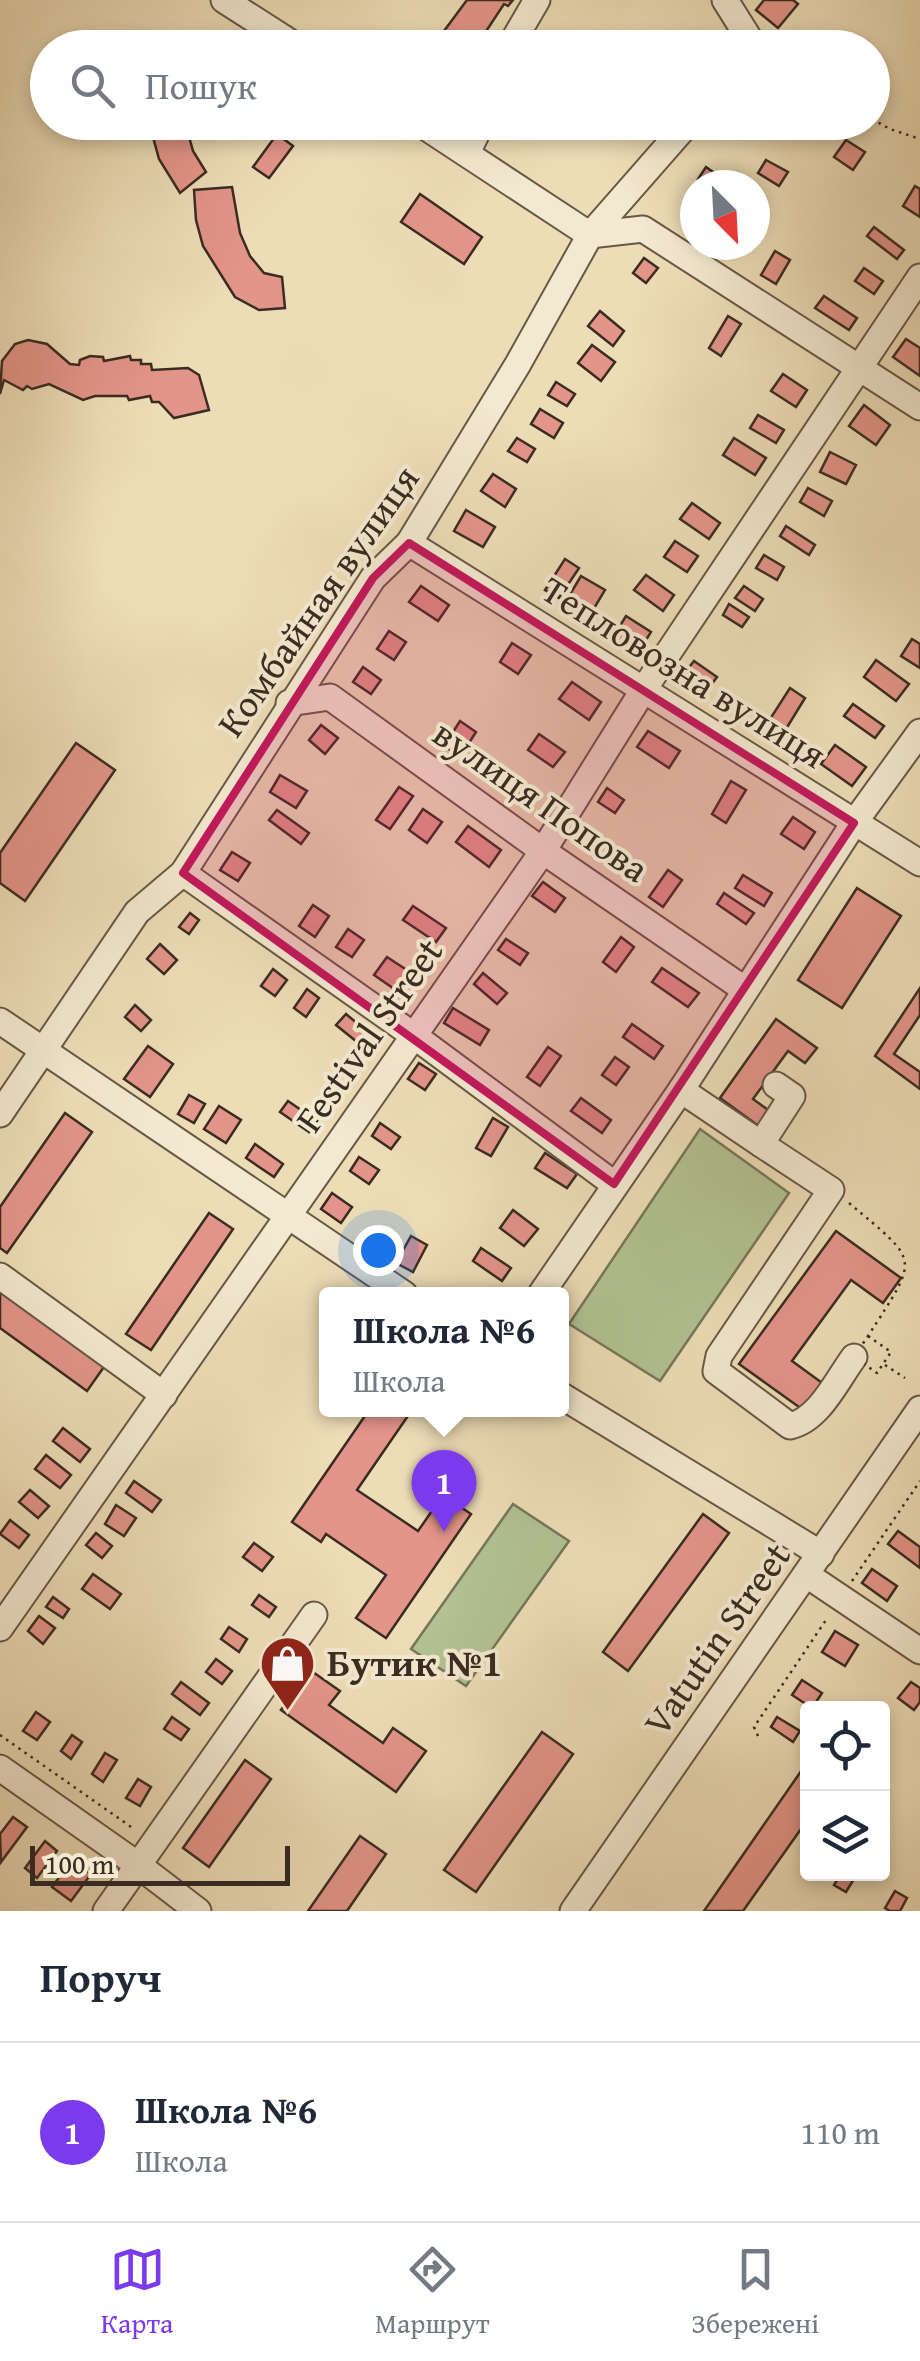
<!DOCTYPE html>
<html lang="uk">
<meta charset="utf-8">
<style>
:root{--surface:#fff;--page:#f6f6f7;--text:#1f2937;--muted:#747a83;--line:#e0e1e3;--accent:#7c3aed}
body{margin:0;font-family:"Gentium Book Plus",serif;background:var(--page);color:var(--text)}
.controls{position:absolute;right:30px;bottom:30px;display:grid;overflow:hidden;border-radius:10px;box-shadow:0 5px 15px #0003}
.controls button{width:90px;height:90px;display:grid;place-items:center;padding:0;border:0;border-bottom:2px solid var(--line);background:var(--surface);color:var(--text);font:50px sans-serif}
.compass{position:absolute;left:680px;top:170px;width:90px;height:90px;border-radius:50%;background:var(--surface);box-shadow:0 5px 15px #0003;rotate:156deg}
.scale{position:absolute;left:30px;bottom:25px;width:260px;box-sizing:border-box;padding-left:10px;border:5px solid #3a2c21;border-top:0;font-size:28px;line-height:35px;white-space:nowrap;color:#3a2c21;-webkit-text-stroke:8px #f3e9d0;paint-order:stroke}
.you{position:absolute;left:378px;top:1250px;width:35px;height:35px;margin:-25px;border:8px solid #fff;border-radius:50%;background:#1a73e8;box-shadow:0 0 0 15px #1a73e833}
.badge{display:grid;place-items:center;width:65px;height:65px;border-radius:50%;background:var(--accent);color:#fff;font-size:32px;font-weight:700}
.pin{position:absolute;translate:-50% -82px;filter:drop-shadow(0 2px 5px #0008)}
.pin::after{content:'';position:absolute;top:52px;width:35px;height:30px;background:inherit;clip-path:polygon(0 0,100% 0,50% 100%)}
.popup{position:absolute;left:319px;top:1287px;width:250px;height:130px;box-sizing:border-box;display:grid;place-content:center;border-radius:10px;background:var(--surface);filter:drop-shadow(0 2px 8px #0005);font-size:32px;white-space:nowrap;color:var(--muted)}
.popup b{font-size:38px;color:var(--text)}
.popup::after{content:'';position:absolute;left:50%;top:100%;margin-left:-20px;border:20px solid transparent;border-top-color:var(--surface)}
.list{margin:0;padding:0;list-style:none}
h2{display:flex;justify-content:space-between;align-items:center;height:130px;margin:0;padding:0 40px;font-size:42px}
h2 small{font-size:32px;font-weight:400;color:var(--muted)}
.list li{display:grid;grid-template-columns:65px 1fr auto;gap:30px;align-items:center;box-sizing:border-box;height:180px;padding:0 40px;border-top:2px solid var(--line)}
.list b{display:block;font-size:38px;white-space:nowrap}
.list p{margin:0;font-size:32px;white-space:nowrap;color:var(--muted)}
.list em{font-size:32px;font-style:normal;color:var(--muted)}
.icon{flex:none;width:55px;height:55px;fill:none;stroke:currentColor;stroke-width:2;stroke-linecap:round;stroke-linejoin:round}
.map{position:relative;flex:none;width:920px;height:1911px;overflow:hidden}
.search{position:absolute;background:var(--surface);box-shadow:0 5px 15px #0003;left:30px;right:30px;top:30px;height:110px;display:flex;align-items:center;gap:25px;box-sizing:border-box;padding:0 35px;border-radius:55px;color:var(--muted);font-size:38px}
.sheet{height:310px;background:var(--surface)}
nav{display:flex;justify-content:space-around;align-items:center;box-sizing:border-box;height:140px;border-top:2px solid var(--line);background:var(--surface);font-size:28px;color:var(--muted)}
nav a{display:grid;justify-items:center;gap:5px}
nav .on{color:var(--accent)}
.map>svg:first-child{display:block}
</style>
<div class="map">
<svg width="920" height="1911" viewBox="0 0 920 1911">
<rect width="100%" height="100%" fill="#edddb7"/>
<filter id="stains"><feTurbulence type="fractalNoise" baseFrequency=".002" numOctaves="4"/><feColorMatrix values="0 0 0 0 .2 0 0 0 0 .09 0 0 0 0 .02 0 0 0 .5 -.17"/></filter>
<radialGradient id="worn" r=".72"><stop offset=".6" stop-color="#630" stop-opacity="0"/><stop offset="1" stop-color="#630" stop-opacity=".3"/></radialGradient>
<g fill="#b2c293" stroke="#76775a" stroke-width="2.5">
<path d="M700,1129L789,1193L660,1381L569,1324Z"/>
<path d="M513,1504L569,1541L466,1686L411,1649Z"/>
</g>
<g fill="#e39589" stroke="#3a2c21" stroke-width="2.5">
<path d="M467,0H513L508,6L504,4L475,48H451L457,40L444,31Z"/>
<path d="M764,0H793L798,4L778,28L756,10Z"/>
<path d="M154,122H191L188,133L193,151L206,172L180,193L159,159L153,137Z"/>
<path d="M277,134L293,146L269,178L253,167Z"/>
<path d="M846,140L865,152L853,170L834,157Z"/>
<path d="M766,160L788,172L779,186L758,173Z"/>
<path d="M706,167L723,179L718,185H708L698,179Z"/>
<path d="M915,186L920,189V217L903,206Z"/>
<path d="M232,187L240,233L250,256L264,273L282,277L285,308L259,310L235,297L203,246L196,220L194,190Z"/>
<path d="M420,194L482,237L464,264L401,222Z"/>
<path d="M874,227L904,250L897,259L867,236Z"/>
<path d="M775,251L790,260L776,284L761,275Z"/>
<path d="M644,258L658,268L646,283L633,273Z"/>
<path d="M864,268L883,281L874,294L855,281Z"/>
<path d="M824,296L857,318L849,330L815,308Z"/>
<path d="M600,311L624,331L613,346L588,326Z"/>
<path d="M728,316L741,324L721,356L709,348Z"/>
<path d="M906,339L920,348V376L893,357Z"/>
<path d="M28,340L47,344L70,364L79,365L80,360L90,356L103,357L104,361L130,356L131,360H141V364H151L152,370L188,368L199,375L209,410L174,418L159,402H152L150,396L129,400L127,396H95L83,400L49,384L32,389L27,386L23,390L4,380L0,394L2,361L15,344Z"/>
<path d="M592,345L615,362L601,381L578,363Z"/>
<path d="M783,374L807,390L796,407L771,391Z"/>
<path d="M556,382L575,394L567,406L548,395Z"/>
<path d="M864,405L890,425L876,445L849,426Z"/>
<path d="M540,409L563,423L554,438L531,424Z"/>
<path d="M758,415L784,430L776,443L750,428Z"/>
<path d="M517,438L535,449L527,462L508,451Z"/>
<path d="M734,438L766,458L755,475L723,455Z"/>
<path d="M830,452L856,465L846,484L820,472Z"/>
<path d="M493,474L516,489L505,507L481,491Z"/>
<path d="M808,488L832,501L824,516L800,502Z"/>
<path d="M692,503L720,523L709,539L680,519Z"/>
<path d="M466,510L495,527L483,547L454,531Z"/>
<path d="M786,526L815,545L809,555L780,536Z"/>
<path d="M675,541L698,556L687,572L664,557Z"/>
<path d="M764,555L784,567L777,580L756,568Z"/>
<path d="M565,559L579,568L559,598L545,590Z"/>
<path d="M646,575L674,595L663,611L634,590Z"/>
<path d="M581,576L605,590L590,615L566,601Z"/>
<path d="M421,586L449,605L438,621L409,602Z"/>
<path d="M744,586L763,599L755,611L735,598Z"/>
<path d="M729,604L749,617L742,627L723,615Z"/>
<path d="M626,616L651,632L635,658L610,642Z"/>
<path d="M389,631L406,642L394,660L377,649Z"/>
<path d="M912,639L920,644V668L901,656Z"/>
<path d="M512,643L531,655L518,674L500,662Z"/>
<path d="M876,660L909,684L896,701L864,677Z"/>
<path d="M694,661L717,677L706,692L683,675Z"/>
<path d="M363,667L381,680L371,694L353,682Z"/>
<path d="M572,682L601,702L589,720L559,699Z"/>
<path d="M790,688L805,698L786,729L770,719Z"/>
<path d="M853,704L884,726L875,738L844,716Z"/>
<path d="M460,721L476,732L460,757L444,746Z"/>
<path d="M321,725L338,738L325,754L309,740Z"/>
<path d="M648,731L680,751L669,768L637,747Z"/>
<path d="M539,734L565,752L553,767L528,750Z"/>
<path d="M76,743L115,770L25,901L0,883V853Z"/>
<path d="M835,745L866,767L852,786L821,764Z"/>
<path d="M280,775L307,791L296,808L270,792Z"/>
<path d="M731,781L746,790L726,823L712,814Z"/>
<path d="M518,783L538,796L528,810L508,797Z"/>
<path d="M399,787L413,796L390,829L376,820Z"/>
<path d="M607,788L624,800L615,813L598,802Z"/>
<path d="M423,809L442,822L427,843L409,830Z"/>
<path d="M277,810L309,833L301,844L269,820Z"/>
<path d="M793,817L815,832L804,849L781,834Z"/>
<path d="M468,826L501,850L489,867L456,842Z"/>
<path d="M584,828L602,840L593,853L575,841Z"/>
<path d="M232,852L250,863L238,881L220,870Z"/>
<path d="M668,870L682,880L663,907L649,897Z"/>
<path d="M743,875L772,893L764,906L735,888Z"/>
<path d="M543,882L565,898L555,912L532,896Z"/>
<path d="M857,888L901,916L842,1008L798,980Z"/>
<path d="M724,893L754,913L746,924L717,904Z"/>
<path d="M313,905L329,916L315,937L299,926Z"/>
<path d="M413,906L446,928L436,942L403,920Z"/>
<path d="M190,913L199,920L189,934L179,927Z"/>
<path d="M348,929L364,940L352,957L336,947Z"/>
<path d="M621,937L634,947L616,972L603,962Z"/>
<path d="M506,939L528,953L520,965L498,950Z"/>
<path d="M160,944L177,960L164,974L147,959Z"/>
<path d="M387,957L413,974L400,993L374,975Z"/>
<path d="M662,968L699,993L688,1007L652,982Z"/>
<path d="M273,969L287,980L275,996L261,986Z"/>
<path d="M483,973L507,993L497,1004L474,984Z"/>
<path d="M920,988V1015L894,1054L920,1072V1089L875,1056Z"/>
<path d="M307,989L319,998L306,1017L294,1008Z"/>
<path d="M135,1005L151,1020L141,1031L125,1017Z"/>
<path d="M453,1008L489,1030L480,1045L444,1023Z"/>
<path d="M346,1014L371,1035L362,1046L336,1025Z"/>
<path d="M776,1019L817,1048L805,1063L788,1051L753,1099L771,1112L760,1127L720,1098Z"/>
<path d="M632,1024L663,1046L654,1059L623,1037Z"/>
<path d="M148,1046L173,1064L150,1097L124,1079Z"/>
<path d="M548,1047L561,1056L540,1086L527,1077Z"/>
<path d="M615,1057L629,1067L616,1085L602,1075Z"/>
<path d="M419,1063L436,1074L425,1090L408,1079Z"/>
<path d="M189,1095L205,1104L194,1123L178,1114Z"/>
<path d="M581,1098L611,1120L602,1133L571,1111Z"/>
<path d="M288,1101L317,1121L309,1132L280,1112Z"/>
<path d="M219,1106L241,1120L226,1143L204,1129Z"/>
<path d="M65,1113L92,1132L7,1253L0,1248V1207Z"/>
<path d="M493,1118L508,1127L491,1156L476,1148Z"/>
<path d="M380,1123L400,1137L391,1149L372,1136Z"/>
<path d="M255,1144L283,1164L274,1177L246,1158Z"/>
<path d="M545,1153L577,1174L567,1188L535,1168Z"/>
<path d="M359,1157L379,1170L369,1184L350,1171Z"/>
<path d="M332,1193L352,1207L341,1223L321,1209Z"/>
<path d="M513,1210L538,1229L524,1246L500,1228Z"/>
<path d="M209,1213L233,1229L151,1350L126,1334Z"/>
<path d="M836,1231L901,1278L883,1303L851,1280L792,1361L825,1385L806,1412L739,1364Z"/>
<path d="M411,1236L427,1245L413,1272L396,1263Z"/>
<path d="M481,1248L511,1268L502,1281L473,1261Z"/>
<path d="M0,1287L106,1364L87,1391L0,1328Z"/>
<path d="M369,1410H412L357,1490L418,1531L443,1495L471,1514L386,1638L356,1618L386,1575L326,1534L321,1542L292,1522Z"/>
<path d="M63,1428L90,1449L80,1462L53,1441Z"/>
<path d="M46,1455L71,1475L60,1488L35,1469Z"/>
<path d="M134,1481L161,1500L152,1512L126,1493Z"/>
<path d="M30,1490L49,1506L38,1518L19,1502Z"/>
<path d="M116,1505L136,1518L124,1536L105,1524Z"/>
<path d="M703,1514L729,1533L628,1671L603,1652Z"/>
<path d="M10,1520L29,1535L19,1548L0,1534Z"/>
<path d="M898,1531L920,1547V1568L888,1544Z"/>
<path d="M96,1533L112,1546L102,1558L86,1545Z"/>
<path d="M254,1543L273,1557L262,1571L243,1557Z"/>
<path d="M872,1569L897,1586L887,1601L862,1583Z"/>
<path d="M93,1574L121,1594L110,1609L82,1589Z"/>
<path d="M259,1595L276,1607L269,1617L252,1605Z"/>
<path d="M53,1597L69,1609L63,1618L46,1607Z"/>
<path d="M39,1616L55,1628L43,1644L28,1631Z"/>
<path d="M229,1627L247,1639L239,1652L221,1639Z"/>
<path d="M835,1631L858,1645L845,1666L822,1652Z"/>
<path d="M216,1659L232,1671L222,1684L206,1672Z"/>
<path d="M310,1670L340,1691L329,1705L383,1743L393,1728L426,1751L396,1792L281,1710Z"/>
<path d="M802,1680L822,1693L812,1708L792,1695Z"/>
<path d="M181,1682L209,1703L200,1715L172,1694Z"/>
<path d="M911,1682L920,1688V1702L914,1710L898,1698Z"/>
<path d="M36,1712L50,1722L37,1740L23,1731Z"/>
<path d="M172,1717L189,1729L181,1740L164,1729Z"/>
<path d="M777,1717L800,1731L793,1742L771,1727Z"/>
<path d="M542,1732L573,1754L476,1892L444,1870Z"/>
<path d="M72,1735L82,1742L71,1759L61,1751Z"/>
<path d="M105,1753L117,1760L103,1782L92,1774Z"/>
<path d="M245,1760L271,1779L209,1867L183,1848Z"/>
<path d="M806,1764L808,1819L743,1911H704Z"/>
<path d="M138,1779L151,1787L140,1806L126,1798Z"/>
<path d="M13,1817L27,1827L1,1862L0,1834Z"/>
<path d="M360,1836L386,1854L347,1911H308Z"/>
<path d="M45,1841L57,1851L37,1878L25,1868Z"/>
<path d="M72,1860L91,1874L71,1901L52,1887Z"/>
<path d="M841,1874H857L846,1892L834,1885Z"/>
<path d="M895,1891L907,1898L900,1911H890L885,1908Z"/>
</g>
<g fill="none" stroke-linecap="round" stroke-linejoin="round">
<defs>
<g id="minor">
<path d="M224,0L299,48"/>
<path d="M725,0L755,48"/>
<path d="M509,48L537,0"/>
<path d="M418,122L590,235L643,229L920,407"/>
<path d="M467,153L482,122"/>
<path d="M409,543L920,863"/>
<path d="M289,703L330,697L543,851L744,989"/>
<path d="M183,873L413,1035L614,1184"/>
<path d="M0,1021L404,1294"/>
<path d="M776,1085L792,1096L761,1144L831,1190L719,1356L716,1371L790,1426C819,1420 837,1380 854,1357"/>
<path d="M681,1090L761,1144"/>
<path d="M0,1114L137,912L183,873L373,578L409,543L518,364L590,235L689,122"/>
<path d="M0,1276L164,1395"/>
<path d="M541,1294L681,1090L854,823L920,732"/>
<path d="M562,1396L821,1554"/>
<path d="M807,1575L920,1651"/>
<path d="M0,1628L543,851L644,689L920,277"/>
<path d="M0,1768L138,1865L198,1911"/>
<path d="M106,1911L314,1615"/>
<path d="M573,1911L920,1409"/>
</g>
</defs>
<use href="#minor" stroke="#675846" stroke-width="29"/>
<g stroke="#3a2c21" stroke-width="2.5" stroke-dasharray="2.5 5" stroke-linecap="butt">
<path d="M872,119L890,129L920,139"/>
<path d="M849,1203C920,1263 920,1255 868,1336"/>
<path d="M868,1336L891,1352L877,1373L854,1357Z"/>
<path d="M885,1365L905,1378"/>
<path d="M852,1581L920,1481"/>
<path d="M0,1735L134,1829"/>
<path d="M758,1736L754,1727L828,1617"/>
</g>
<use href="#minor" stroke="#f3e9d0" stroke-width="25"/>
</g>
<path fill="#c2185b" fill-opacity="0.2" stroke="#c2185b" stroke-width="8" stroke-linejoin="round" d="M409,543L854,823L614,1184L183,873L373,578Z"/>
<defs>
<symbol id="shop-pin" viewBox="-11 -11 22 30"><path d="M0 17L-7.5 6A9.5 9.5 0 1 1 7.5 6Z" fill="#8f2418" stroke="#f3e9d0"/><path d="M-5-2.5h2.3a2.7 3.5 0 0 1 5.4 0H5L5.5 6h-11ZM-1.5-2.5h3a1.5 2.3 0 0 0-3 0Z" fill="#fff"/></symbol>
</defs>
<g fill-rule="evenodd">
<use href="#shop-pin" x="256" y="1632" width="63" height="86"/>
</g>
<g text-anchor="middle" stroke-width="8" stroke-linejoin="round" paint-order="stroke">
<g font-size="38" fill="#3a2c21" stroke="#f3e9d0">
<text transform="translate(318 601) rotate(-55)" y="13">Комбайная вулиця</text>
<text transform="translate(684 672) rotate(32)" y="13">Тепловозна вулиця</text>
<text transform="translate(541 801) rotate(35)" y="13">вулиця Попова</text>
<text transform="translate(369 1035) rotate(-55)" y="13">Festival Street</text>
<text transform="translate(717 1639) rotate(-55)" y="13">Vatutin Street</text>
</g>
<g font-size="38" font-weight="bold" fill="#3a2c21" stroke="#f3e9d0" text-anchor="start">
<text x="327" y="1676">Бутик №1</text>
</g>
</g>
<rect width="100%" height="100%" filter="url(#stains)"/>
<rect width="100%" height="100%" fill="url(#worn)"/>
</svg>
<div class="controls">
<button><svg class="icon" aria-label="locate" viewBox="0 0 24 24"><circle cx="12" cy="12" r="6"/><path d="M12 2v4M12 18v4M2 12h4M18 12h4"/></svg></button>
<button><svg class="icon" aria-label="layers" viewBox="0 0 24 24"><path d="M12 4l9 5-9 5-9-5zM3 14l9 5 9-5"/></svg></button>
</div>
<svg class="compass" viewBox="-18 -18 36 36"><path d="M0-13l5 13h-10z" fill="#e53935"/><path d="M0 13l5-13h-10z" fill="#747a83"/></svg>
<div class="scale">100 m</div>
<div class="you"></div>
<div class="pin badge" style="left:444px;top:1532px">1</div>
<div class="popup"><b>Школа №6</b>Школа</div>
<div class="search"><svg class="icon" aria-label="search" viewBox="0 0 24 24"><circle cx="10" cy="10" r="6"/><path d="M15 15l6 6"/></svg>Пошук</div>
</div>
<section class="sheet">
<h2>Поруч<small></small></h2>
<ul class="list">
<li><span class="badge">1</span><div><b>Школа №6</b><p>Школа</p></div><em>110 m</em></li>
</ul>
</section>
<nav>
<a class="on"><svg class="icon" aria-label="map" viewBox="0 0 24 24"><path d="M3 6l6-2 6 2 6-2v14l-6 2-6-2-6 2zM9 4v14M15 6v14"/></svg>Карта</a>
<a><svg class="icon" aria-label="directions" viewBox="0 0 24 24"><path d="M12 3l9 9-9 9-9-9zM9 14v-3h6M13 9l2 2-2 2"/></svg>Маршрут</a>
<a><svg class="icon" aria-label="saved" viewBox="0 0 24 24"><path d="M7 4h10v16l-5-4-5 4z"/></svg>Збережені</a>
</nav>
